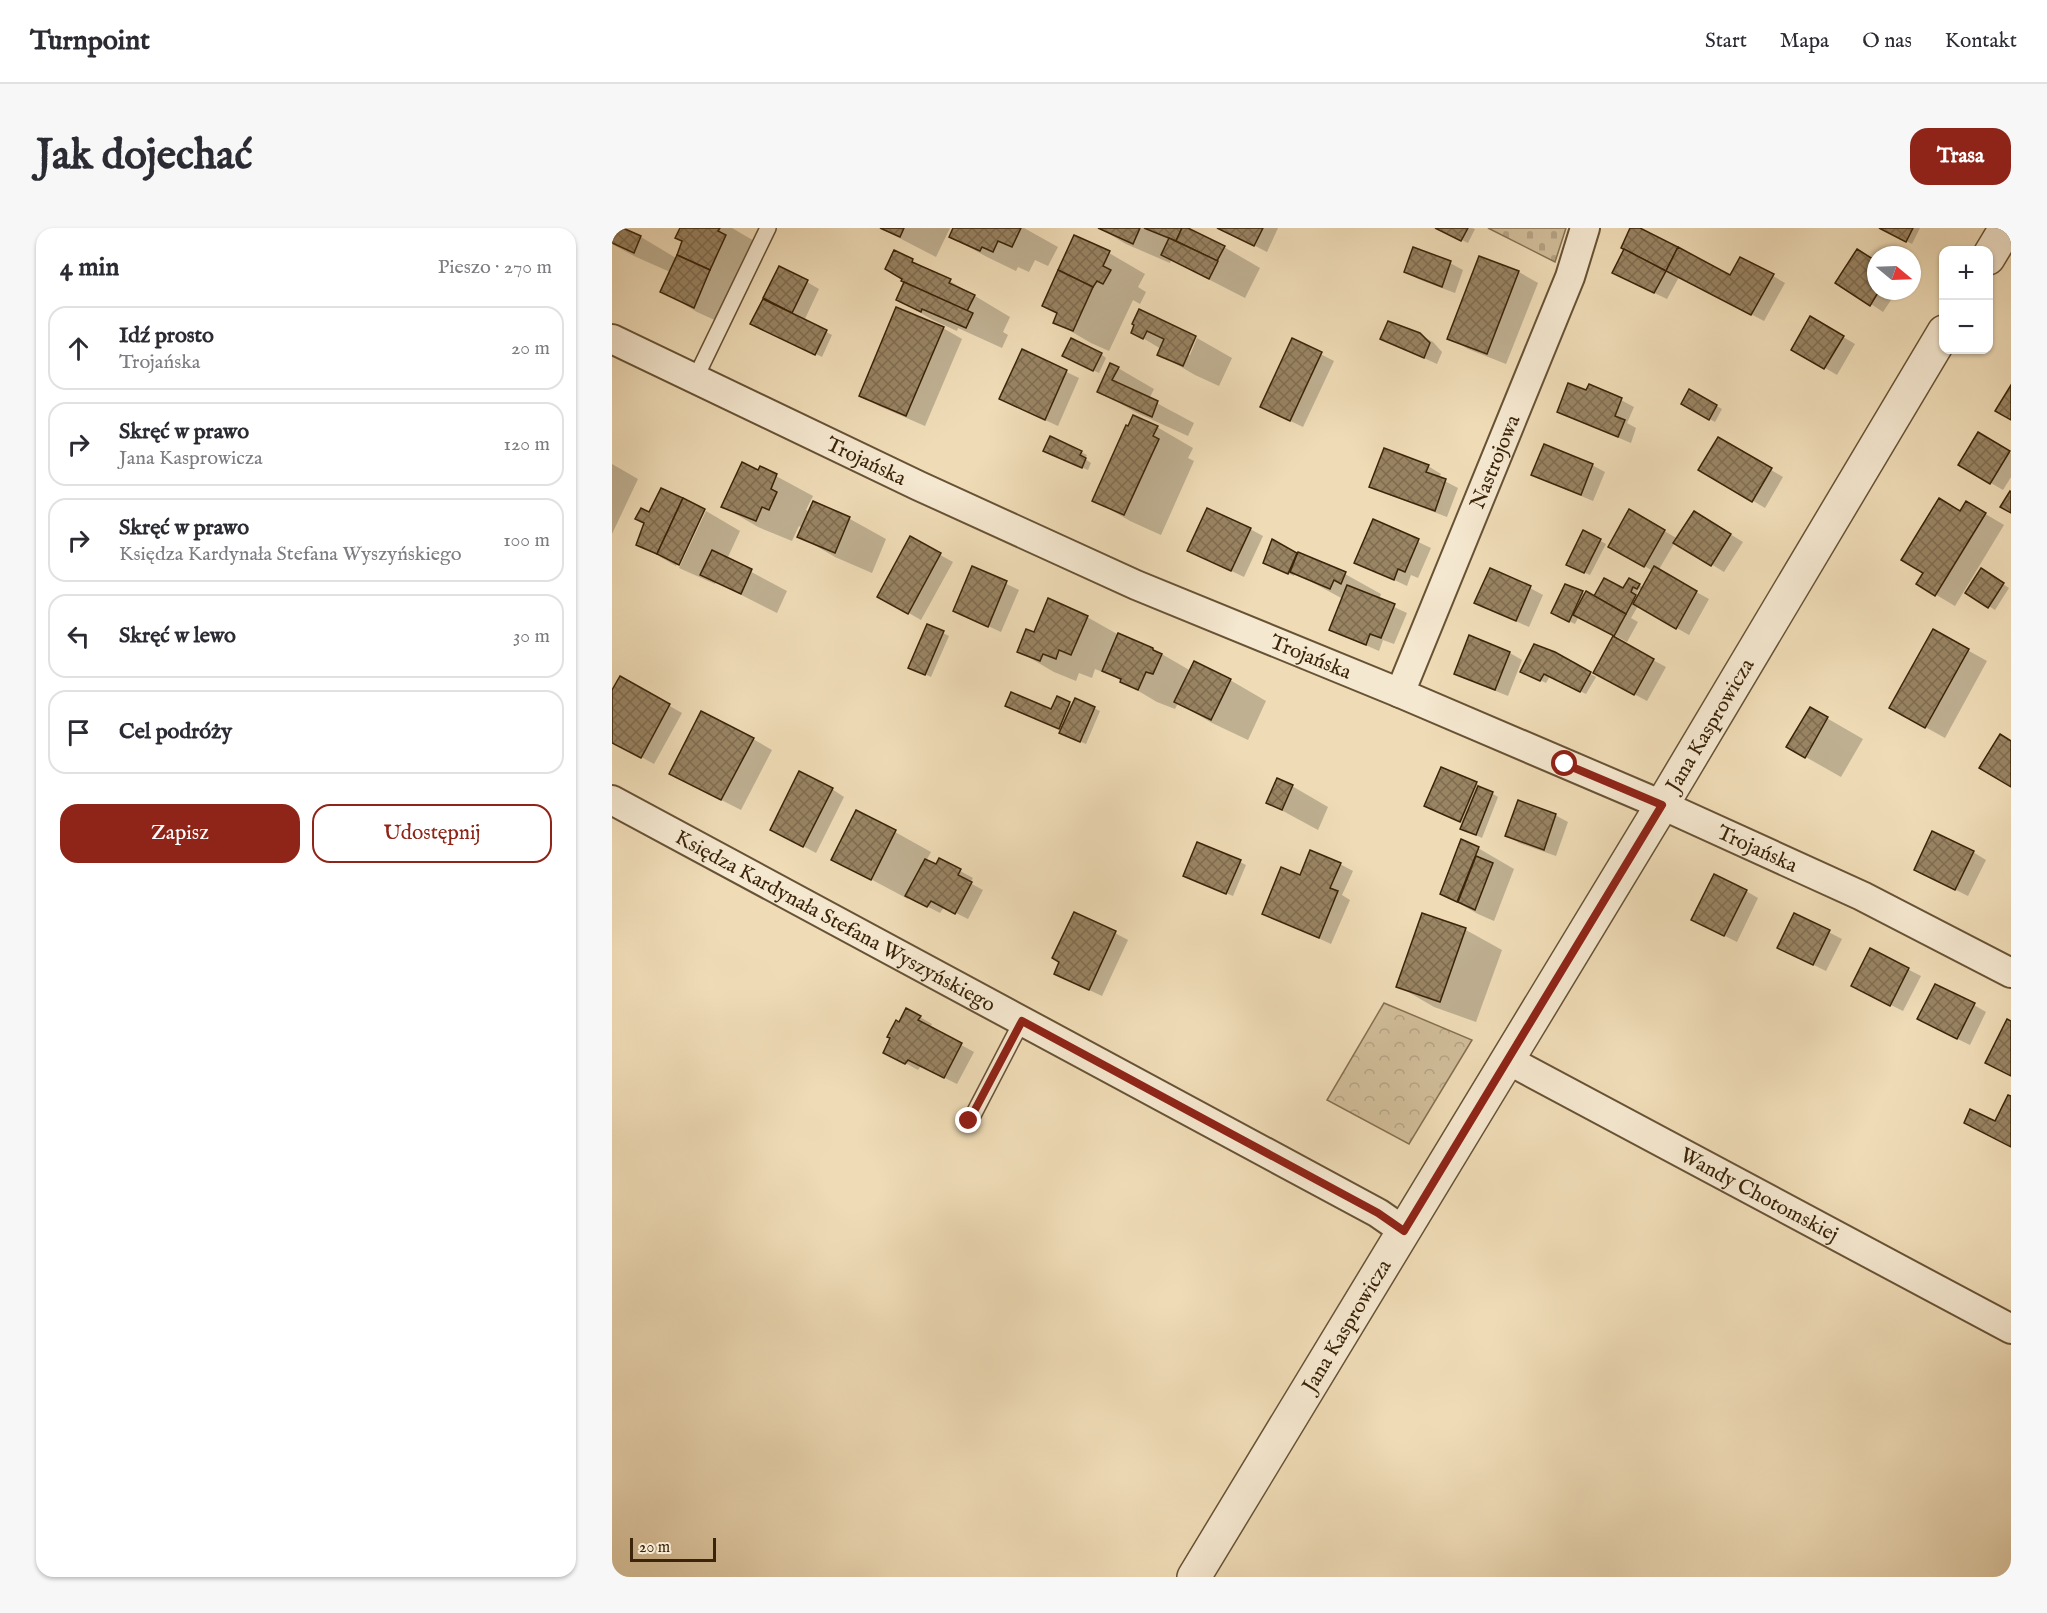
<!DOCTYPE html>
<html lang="pl">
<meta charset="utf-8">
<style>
:root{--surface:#fff;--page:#f7f7f7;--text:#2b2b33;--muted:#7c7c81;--line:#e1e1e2;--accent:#8f2418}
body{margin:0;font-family:"IM FELL English",serif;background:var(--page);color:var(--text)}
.controls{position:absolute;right:18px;top:18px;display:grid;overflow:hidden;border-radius:12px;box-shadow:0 2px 4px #0004}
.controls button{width:54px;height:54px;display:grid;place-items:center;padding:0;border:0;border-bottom:2px solid var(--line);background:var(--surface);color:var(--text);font:30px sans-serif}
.compass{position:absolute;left:1255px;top:18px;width:54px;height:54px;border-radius:50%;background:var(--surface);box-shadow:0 2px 4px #0004;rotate:109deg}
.scale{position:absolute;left:18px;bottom:15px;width:86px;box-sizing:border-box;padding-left:6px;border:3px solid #3b2409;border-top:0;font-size:16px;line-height:21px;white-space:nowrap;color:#3b2409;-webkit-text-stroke:4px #f5e8d0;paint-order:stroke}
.stop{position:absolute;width:18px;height:18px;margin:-14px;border:4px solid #8f2418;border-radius:50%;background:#fff}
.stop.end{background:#8f2418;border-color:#fff;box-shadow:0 2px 6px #0008}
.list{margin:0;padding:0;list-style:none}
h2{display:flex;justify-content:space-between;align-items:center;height:78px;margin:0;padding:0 24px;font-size:26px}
h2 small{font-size:20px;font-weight:400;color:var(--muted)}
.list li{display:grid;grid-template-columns:39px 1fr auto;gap:18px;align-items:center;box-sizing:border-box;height:84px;margin:0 12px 12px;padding:0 12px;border:2px solid var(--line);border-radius:18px}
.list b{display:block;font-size:22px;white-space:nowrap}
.list p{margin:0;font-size:20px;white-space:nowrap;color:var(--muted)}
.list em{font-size:20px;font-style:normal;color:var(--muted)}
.actions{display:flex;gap:12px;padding:18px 24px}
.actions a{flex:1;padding:14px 0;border:2px solid var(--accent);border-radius:18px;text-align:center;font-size:21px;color:var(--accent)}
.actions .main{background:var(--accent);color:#fff}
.icon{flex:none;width:33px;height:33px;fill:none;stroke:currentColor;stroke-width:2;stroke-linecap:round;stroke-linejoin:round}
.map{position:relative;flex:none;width:1399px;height:1349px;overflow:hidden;border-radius:18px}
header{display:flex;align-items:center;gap:36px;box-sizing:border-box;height:84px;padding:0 30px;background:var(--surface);border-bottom:2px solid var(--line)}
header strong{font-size:28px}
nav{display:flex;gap:33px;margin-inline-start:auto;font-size:21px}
.intro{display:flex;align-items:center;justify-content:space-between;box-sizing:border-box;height:144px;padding:0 36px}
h1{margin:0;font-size:42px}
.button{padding:15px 27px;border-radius:18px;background:var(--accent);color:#fff;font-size:21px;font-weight:700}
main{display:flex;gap:36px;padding:0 36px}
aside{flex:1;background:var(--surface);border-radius:18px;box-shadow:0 2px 4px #0004}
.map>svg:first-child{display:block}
</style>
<header>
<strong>Turnpoint</strong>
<nav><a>Start</a><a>Mapa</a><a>O nas</a><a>Kontakt</a></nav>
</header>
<div class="intro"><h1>Jak dojechać</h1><a class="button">Trasa</a></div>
<main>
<aside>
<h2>4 min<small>Pieszo · 270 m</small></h2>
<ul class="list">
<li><svg class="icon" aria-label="ahead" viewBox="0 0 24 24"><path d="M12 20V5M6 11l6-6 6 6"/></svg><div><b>Idź prosto</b><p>Trojańska</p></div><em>20 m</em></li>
<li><svg class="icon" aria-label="right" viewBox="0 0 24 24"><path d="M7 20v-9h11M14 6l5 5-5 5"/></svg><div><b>Skręć w prawo</b><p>Jana Kasprowicza</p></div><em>120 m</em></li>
<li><svg class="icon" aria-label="right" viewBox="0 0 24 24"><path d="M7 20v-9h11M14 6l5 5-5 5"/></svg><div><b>Skręć w prawo</b><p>Księdza Kardynała Stefana Wyszyńskiego</p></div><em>100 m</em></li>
<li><svg class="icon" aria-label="left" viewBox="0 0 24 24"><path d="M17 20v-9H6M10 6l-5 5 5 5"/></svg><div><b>Skręć w lewo</b></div><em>30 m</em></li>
<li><svg class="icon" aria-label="arrive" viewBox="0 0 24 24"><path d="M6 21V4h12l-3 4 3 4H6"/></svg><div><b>Cel podróży</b></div></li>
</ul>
<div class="actions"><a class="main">Zapisz</a><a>Udostępnij</a></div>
</aside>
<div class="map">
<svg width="1399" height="1349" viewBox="0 0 1399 1349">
<defs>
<pattern id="forest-crowns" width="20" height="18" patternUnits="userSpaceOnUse" patternTransform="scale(1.5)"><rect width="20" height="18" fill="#d0bd99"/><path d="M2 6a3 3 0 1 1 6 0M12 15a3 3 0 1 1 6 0" fill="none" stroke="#b4a282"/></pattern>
<pattern id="cemetery-stones" width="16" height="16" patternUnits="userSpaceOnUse" patternTransform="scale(1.5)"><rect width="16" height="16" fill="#d0bd99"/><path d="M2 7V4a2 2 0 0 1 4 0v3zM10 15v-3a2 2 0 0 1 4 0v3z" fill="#b4a282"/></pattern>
<pattern id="building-cross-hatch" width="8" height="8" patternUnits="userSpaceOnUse" patternTransform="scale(1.5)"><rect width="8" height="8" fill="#998463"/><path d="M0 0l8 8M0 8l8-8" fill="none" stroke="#7e6c50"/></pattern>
</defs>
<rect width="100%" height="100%" fill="#efdcb7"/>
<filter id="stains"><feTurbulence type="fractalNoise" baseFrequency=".00333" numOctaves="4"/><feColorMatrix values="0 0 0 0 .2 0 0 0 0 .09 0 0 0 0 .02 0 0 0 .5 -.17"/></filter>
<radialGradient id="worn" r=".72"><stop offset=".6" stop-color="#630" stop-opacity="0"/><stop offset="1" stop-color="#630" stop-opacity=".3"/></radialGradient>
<path fill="url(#forest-crowns)" stroke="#867051" stroke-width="1.5" d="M772,775L860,812L797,916L715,872Z"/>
<path fill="url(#cemetery-stones)" stroke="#867051" stroke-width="1.5" d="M876,0H954L943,34Z"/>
<g fill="#0003" fill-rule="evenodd">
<path d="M0,0H8L29,9L64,30L72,13L69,0H120L144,14L149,29L118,99L85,84L50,63L58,44L22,28L0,16Z"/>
<path d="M268,0H338L324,29Z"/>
<path d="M343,0H412L446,19L436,38L423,32L417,44L406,39L404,43L375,29L339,9Z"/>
<path d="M487,0H570L612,19L648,40L633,70L559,32L558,35L514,16Z"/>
<path d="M608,0H666L655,24Z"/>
<path d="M825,0H860L863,1L856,15Z"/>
<path d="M1019,0H1024L1119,49L1161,48L1173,55L1152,93L1067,49L1055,71L1015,52L1013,21Z"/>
<path d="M1270,0H1308L1300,16Z"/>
<path d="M1246,23L1264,34V63H1285L1271,84L1259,76Z"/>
<path d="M283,24L338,53L398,89L391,104L396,107L390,120L346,100L345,103L321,92L286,72L294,54Z"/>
<path d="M497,25L533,46L526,59L534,64L528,76L521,72L497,123L479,115L443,94L447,86L432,78Z"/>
<path d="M868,30L907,44L926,55L894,136L856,121L837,110Z"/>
<path d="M838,35L851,42L843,65L806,51L794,44Z"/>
<path d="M195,54L207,61L192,93L220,107L210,129L146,99Z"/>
<path d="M528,83L574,127H578L585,110L620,130L607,158L583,147L547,126L549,121L521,104Z"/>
<path d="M1199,90L1243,116L1225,147L1181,121Z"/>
<path d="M331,100L350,111L313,198L267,178L249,167Z"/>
<path d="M808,107L821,114L830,124L825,136L770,111Z"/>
<path d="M681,112L722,133L691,199L662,185Z"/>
<path d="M411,123L467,150L446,198L401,177Z"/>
<path d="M489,126L494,130L487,145L458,131Z"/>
<path d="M506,140L542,161L537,171L582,195L576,208L523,184L487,163Z"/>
<path d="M1078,163L1110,181L1103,194L1071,176Z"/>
<path d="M975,164L1009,172L1022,179L1015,195L1024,200L1019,215L959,190L947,183Z"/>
<path d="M545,199L581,220L576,230L582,233L549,307L518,293L482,272Z"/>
<path d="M1367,206L1399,225V249L1391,262L1348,237Z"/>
<path d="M1107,211L1171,249L1153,280L1088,241Z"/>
<path d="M773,222L816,238L829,246L827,250L846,260L835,289L772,265L759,258Z"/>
<path d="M469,224L475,227L473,231L479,235L476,242L439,226Z"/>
<path d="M0,236L26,251L0,306Z"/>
<path d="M980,237L993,244L981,273L934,253L921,246Z"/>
<path d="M149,240L201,268L194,282L198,284L202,275L238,291L274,311L260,345L223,329L187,308L191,300L187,298L180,313L146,299L110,278Z"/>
<path d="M49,262L93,282H91L64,338L26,316Z"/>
<path d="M1355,275L1392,297L1343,378L1306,356Z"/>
<path d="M94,283L128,303L115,331L175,363L165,385L104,354L103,356L67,340Z"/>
<path d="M1018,283L1066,311L1095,292L1131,314L1112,344L1063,314L1046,343L1097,371L1077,407L1026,378L1019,390L1026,394L1015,414L967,388L963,396L946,388L954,358L983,370L1012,362L1018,352L1032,360L1041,343L998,318ZM1027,361L1030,363L1024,373L1022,372Z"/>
<path d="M762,293L819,320L806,350L799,347L795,358L744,334Z"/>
<path d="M638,301L651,308L632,349L590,329Z"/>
<path d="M972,304L994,316L978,347L962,340Z"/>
<path d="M299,311L341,334L309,392L267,368Z"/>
<path d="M661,313L687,327L733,346L769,366L767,372L795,385L782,416L771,412L767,423L719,402L731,371L683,345L682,348L659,338Z"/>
<path d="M361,340L407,362L389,404L343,383Z"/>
<path d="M1369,342L1397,360L1383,382L1355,364Z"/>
<path d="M918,360L931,367L917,399L877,381Z"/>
<path d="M475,389L507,407L541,421L579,443L618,452L654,473L636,512L600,495L566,475L563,481L545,474L496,445L495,446L483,441L480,450L467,445L464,453L442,444L406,423L423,406Z"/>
<path d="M1321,403L1375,433L1333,510L1279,480Z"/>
<path d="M331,405L337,408L319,449L304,442Z"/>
<path d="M858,409L898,425L910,432L896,468L856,452L844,445Z"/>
<path d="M1002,411L1054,439L1035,473L983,445Z"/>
<path d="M943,426L984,449L974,466L938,448L934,455L916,446Z"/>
<path d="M8,450L70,485L42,536L0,513V465Z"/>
<path d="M446,470L461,478L482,480L488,483L474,516L455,508L450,502L401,480L440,483Z"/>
<path d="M1199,481L1251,511L1229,549L1176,519Z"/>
<path d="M141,511L160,522L129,582L78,556Z"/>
<path d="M830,541L865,556L886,569L870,610L850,601L852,596L814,577Z"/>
<path d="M680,558L716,579L706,602L656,575Z"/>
<path d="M220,561L232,569L204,625L172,608Z"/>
<path d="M943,587L956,594L944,628L907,615L895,607Z"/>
<path d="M283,604L319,624L314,633L324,638L328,632L361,650L358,655L371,662L356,691L332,679L328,685L297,669L296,671L221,631Z"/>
<path d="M866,620L902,641L882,693L866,686L830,666Z"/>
<path d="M1361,624L1374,632L1356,668L1304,642Z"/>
<path d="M628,634L634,637L621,668L578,650Z"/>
<path d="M728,636L741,643L730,667L738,672L719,716L652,685L689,649Z"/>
<path d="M1134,663L1146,670L1125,714L1093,698Z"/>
<path d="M811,687L854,702L890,722L864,794L822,779L786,758Z"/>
<path d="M1183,687L1230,711L1214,743L1179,726Z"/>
<path d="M503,705L516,712L490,768L456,752Z"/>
<path d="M1258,722L1309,748L1291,783L1253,764Z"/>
<path d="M1362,777L1374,784L1358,817L1319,798Z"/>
<path d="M308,789L320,796L318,800L362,824L345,856L309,838L306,842L286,831L288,796Z"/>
</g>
<g fill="url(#building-cross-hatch)" stroke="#3b2409" stroke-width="1.5">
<path d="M0,0H11L29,8L22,25L0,15Z"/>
<path d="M68,0H108L106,3L114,7L98,42L65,27L70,13L63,10Z"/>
<path d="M268,0H292L288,9Z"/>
<path d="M341,0H409L400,19L386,13L381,24L370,19L368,23L337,9Z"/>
<path d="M486,0H528L521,16Z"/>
<path d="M532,0H570L564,13Z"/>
<path d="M570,0H576L613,18L605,33L564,13Z"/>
<path d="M605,0H651L642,18Z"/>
<path d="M823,0H856L849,13Z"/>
<path d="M1018,0H1028L1066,19L1054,43L1009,20Z"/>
<path d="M1267,0H1301L1294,14Z"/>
<path d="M462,7L498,23L491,38L499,42L491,56L485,53L481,59L446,42Z"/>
<path d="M557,10L606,33L597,51L549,27Z"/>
<path d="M801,19L839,33L830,59L792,44Z"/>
<path d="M1066,19L1118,47L1128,29L1162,46L1139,87L1054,43Z"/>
<path d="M1012,21L1054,43L1042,65L1000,45Z"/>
<path d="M1245,21L1264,33V63H1267L1258,78L1223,55Z"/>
<path d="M282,22L301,31L300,34L339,51L337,55L363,67L355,83L289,53L290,51L273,41Z"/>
<path d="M65,27L98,42L82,80L48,64Z"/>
<path d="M867,28L907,43L875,126L835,111Z"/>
<path d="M167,38L196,52L180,85L151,70Z"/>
<path d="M446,42L481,59L461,103L441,95L445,85L430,78Z"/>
<path d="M292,54L361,85L354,100L310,81L309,84L284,72Z"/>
<path d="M151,71L215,102L203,127L138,96Z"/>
<path d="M284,79L332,99L294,188L247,168Z"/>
<path d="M527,81L584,108L571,138L545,127L552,111L535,103L531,111L519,105L522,97L520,96Z"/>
<path d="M1198,88L1232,108L1212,141L1179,122Z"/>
<path d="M776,93L808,105L818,115L812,130L768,111Z"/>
<path d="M459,110L490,125L481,143L450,128Z"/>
<path d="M680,110L710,124L678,193L648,179Z"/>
<path d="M410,121L455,142L433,192L387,171Z"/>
<path d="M498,135L507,139L500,152L546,173L540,189L485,164Z"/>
<path d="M956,155L974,162L977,156L1010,170L1003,188L1013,192L1006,209L945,184Z"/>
<path d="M1399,157V192L1383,183Z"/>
<path d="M1077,161L1105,177L1097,192L1069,176Z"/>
<path d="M521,187L546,198L541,208L547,211L512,287L480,273L514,197L516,198Z"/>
<path d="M1366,204L1398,223L1378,256L1346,237Z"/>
<path d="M438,208L470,223L468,227L474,230L470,240L431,223Z"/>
<path d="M1106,209L1160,240L1140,274L1086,242Z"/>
<path d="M932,216L981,236L969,267L919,247Z"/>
<path d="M772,220L817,237L814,244L834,251L823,283L757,259Z"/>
<path d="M130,234L146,242L148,238L165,246L159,261L165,264L157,282L150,279L144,293L109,279Z"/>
<path d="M49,260L71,270L45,326L24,317L32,295L23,291L29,280L37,284Z"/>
<path d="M1398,263L1399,264V285L1388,279Z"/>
<path d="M71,270L93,281L67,337L45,326Z"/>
<path d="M1327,270L1348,283L1354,273L1374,285L1323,368L1304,356L1311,345L1289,332Z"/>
<path d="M201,273L238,289L223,325L185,309Z"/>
<path d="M595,280L639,300L619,343L575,323Z"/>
<path d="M1017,281L1053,302L1032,339L996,319Z"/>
<path d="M1082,283L1119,306L1099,338L1061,315Z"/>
<path d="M761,291L807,311L793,344L786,341L782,352L742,335Z"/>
<path d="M971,302L989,311L972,345L954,337Z"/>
<path d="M298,308L329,325L296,386L265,369Z"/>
<path d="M660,311L685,325L676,346L651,335Z"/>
<path d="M100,322L140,341L129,366L88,347Z"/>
<path d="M686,324L734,344L729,356L722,352L718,361L678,344Z"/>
<path d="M360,338L395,353L376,399L341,383Z"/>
<path d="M1042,338L1085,363L1064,401L1021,376Z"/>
<path d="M878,340L919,358L904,393L862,375Z"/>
<path d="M1369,340L1392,355L1376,380L1353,365Z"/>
<path d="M992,350L1011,360L1017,350L1028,356L1025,361L1021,359L1019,364L1024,367L1014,386L982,368Z"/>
<path d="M953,356L971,363L957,394L939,385Z"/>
<path d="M735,357L783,376L769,410L758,406L754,417L717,402Z"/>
<path d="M974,363L1014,386L1002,408L961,387Z"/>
<path d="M436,370L476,388L459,427L447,422L444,431L431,426L428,433L405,424L414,401L422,404Z"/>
<path d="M315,396L332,403L313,447L296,440Z"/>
<path d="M1321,401L1357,421L1313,500L1277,480Z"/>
<path d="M506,405L541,420V422L550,426L541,446L534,444L526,462L508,454L509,451L490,443Z"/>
<path d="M857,407L898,424L883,462L842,446Z"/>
<path d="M1001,408L1042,431L1022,467L981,445Z"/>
<path d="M922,416L943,424L979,444L968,464L932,446L928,453L908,444Z"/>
<path d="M582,433L619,451L599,492L562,474Z"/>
<path d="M8,448L58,476L29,530L0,515V462Z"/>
<path d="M399,464L439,481L445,468L458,474L447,501L393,478Z"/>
<path d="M463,470L483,479L468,514L447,505Z"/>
<path d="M1198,479L1216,489L1193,530L1174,519Z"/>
<path d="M89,483L142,510L109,572L57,546Z"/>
<path d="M1388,506L1399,513V559L1367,540Z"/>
<path d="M829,539L865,554L848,594L812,578Z"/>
<path d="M187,543L221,560L191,619L158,602Z"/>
<path d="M665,550L681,557L670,582L654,575Z"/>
<path d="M866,558L881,564L864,607L848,601Z"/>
<path d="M906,572L944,586L932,622L893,608Z"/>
<path d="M244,582L284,602L259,652L219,632Z"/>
<path d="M1320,603L1362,623L1343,662L1302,642Z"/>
<path d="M849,611L867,619L845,674L828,666Z"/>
<path d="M585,614L629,632L614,666L571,648Z"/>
<path d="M698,622L729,635L718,660L726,663L707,710L650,686L669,639L688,647Z"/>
<path d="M864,628L881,635L863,682L846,674Z"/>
<path d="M327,630L349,641L346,647L360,654L343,686L319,673L315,679L293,668L313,631L324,636Z"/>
<path d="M1102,646L1135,662L1112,708L1079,692Z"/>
<path d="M462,684L504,703L477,762L442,746L447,734L440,730Z"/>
<path d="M810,685L854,700L828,774L784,759Z"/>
<path d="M1182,685L1218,702L1201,737L1165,720Z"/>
<path d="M1258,720L1297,740L1278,778L1239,758Z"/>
<path d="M1323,756L1363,775L1345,811L1305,791Z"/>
<path d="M294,780L309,788L306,792L350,815L332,850L296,832L293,836L271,825L278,810L275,809L284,792L287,794Z"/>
<path d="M1395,791L1399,793V848L1373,835Z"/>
<path d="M1396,867L1399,868V919L1352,895L1358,881L1383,893Z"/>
</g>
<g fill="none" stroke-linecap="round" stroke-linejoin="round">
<defs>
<g id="service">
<path d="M83,151L156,0"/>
<path d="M358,893L410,793"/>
</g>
<g id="minor">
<path id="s1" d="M0,111L307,258L524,357L788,465L1050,577L1250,668L1399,745"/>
<path id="s2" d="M788,465L958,49L973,0"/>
<path id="s3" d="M0,572L766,985L792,1003"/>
<path id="s4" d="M896,832L1399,1101"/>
</g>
<g id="tertiary">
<path d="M1376,30L1394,0"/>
<path id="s5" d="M582,1349L1050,577L1332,104"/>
</g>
</defs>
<use href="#service" stroke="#685234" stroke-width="18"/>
<use href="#minor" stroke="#685234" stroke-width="32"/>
<use href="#tertiary" stroke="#685234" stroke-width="36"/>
<use href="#service" stroke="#f5e8d0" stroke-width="15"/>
<use href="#minor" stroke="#f5e8d0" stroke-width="28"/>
<use href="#tertiary" stroke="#f5e8d0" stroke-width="33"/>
</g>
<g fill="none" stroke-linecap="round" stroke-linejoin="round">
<path stroke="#8f2418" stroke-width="8" d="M357,893L410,793L766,985L792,1003L1050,577L953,536"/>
</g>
<g text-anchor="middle" stroke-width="5" stroke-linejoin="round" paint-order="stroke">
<g font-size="21" fill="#3b2409" stroke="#f5e8d0">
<text dy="7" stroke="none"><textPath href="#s1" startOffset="282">Trojańska</textPath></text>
<text dy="7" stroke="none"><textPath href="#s2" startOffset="250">Nastrojowa</textPath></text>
<text dy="7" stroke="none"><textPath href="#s1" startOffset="768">Trojańska</textPath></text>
<text dy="7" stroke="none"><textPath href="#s5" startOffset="996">Jana Kasprowicza</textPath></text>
<text dy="7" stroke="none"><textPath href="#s1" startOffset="1254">Trojańska</textPath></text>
<text dy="7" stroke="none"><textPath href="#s3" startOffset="254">Księdza Kardynała Stefana Wyszyńskiego</textPath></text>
<text dy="7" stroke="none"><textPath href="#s4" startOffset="285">Wandy Chotomskiej</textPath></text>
<text dy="7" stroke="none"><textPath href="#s5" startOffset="294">Jana Kasprowicza</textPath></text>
</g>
</g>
<rect width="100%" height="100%" filter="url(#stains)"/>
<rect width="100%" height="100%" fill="url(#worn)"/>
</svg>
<div class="controls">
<button>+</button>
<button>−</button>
</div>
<svg class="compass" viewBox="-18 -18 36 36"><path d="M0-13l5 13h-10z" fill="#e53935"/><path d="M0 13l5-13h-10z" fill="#7c7c81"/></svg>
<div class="scale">20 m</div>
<div class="stop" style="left:953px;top:536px"></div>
<div class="stop end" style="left:357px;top:893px"></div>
</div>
</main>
